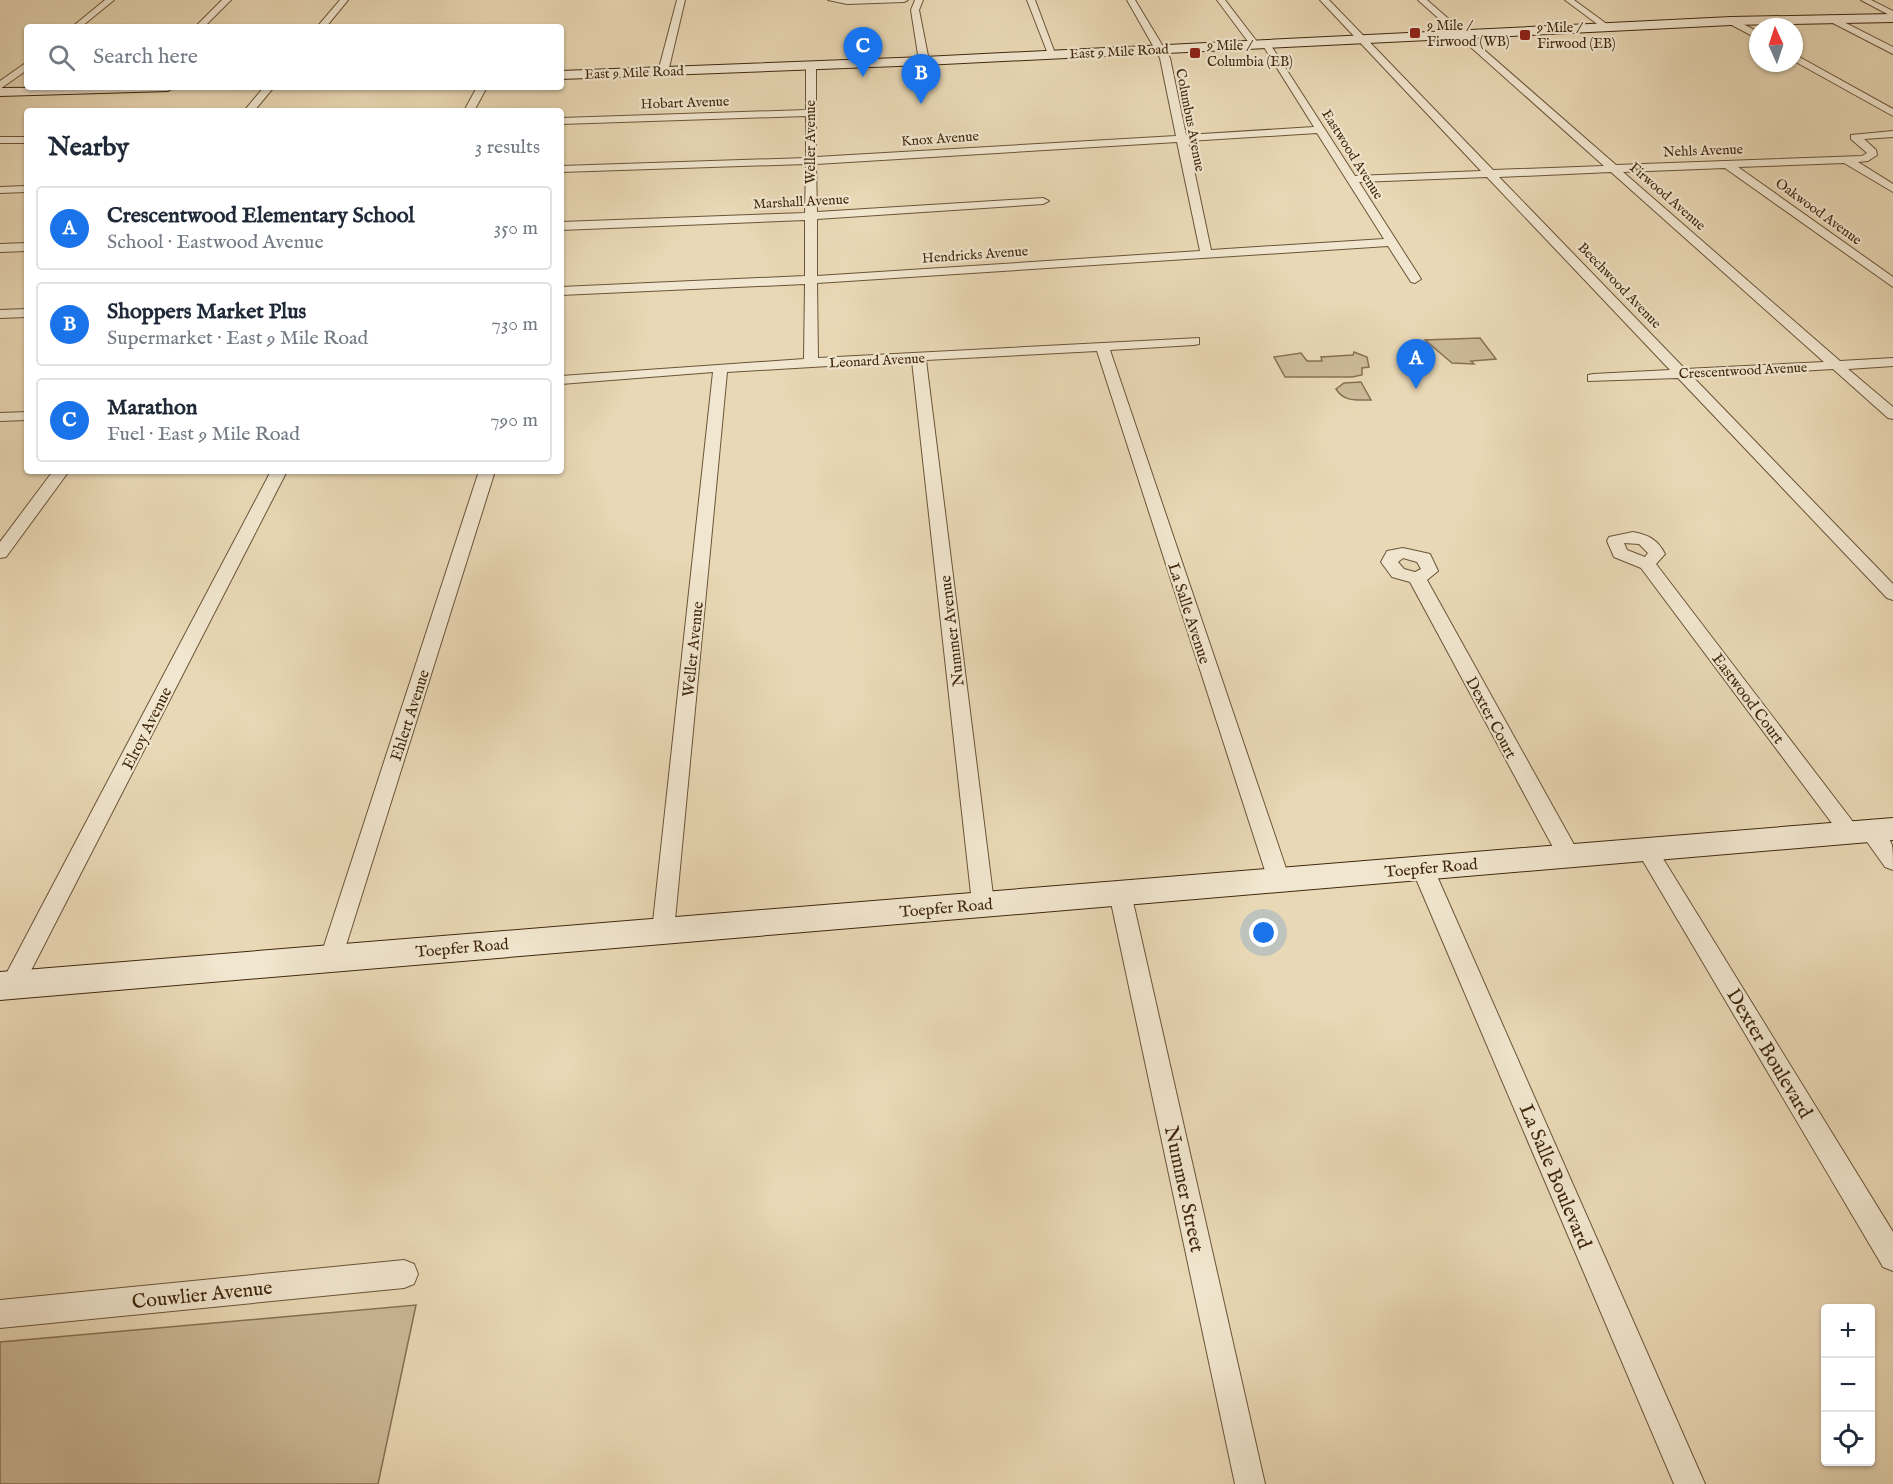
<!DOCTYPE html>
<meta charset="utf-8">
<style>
:root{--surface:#fff;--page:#f2f2f3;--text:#1f2937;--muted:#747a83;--line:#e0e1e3;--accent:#1a73e8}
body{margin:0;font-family:"IM FELL English",serif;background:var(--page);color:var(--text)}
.controls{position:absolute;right:18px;bottom:18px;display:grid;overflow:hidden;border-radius:6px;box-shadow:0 2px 4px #0004}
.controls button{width:54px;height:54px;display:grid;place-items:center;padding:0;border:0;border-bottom:2px solid var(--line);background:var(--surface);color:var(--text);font:30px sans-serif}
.compass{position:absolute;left:1749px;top:18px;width:54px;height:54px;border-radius:50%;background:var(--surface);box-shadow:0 2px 4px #0004;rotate:357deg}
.you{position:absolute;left:1264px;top:933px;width:21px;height:21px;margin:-15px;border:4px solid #fff;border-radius:50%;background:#1a73e8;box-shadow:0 0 0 9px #1a73e833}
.badge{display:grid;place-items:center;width:39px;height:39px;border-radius:50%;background:var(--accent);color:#fff;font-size:20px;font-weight:700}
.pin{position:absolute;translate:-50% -50px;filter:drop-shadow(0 2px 3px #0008)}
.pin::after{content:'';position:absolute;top:32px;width:21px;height:18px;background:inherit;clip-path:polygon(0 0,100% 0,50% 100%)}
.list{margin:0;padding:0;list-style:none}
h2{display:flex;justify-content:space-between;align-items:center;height:78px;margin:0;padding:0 24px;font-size:26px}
h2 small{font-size:20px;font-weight:400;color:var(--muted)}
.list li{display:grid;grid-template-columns:39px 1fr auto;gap:18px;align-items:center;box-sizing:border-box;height:84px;margin:0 12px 12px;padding:0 12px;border:2px solid var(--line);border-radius:6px}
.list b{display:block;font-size:22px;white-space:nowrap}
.list p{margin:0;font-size:20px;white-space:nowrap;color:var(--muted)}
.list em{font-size:20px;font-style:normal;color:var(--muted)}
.icon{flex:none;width:33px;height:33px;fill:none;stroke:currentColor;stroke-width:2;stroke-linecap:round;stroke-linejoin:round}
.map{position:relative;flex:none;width:1893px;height:1484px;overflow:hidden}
.search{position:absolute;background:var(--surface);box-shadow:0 2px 4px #0004;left:24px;top:24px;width:540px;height:66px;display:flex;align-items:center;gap:15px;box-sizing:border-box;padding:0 21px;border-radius:6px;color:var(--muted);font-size:22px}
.panel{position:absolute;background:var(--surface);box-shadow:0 2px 4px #0004;left:24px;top:108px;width:540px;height:366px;border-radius:6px}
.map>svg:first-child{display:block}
</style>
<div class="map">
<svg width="1893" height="1484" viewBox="0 0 1893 1484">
<rect width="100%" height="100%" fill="#e9d8b5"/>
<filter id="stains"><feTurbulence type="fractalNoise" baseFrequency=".00333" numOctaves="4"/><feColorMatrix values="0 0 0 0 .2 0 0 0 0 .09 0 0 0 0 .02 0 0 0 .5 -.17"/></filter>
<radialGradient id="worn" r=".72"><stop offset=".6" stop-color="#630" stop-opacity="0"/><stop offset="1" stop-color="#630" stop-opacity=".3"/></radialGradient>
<g fill="#ccba98" stroke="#867152" stroke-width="1.5">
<path d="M1480,338L1496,359L1471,361L1474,364L1452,363L1425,340Z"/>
<path d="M1354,352L1367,357L1369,367L1362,368V375L1352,377H1285L1274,357L1301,353L1307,361H1322L1321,357L1353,355Z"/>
<path d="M1361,382L1371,400C1356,400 1344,402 1336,389L1344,383Z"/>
<path d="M416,1305L378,1484H0V1342Z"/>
</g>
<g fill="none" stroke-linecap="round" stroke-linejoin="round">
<defs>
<g id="street">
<path d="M105,0H114L81,27H72Z"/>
<path d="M222,0H231L204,27H195Z"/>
<path d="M340,0H348L326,27H317Z"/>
<path d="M677,0H685L668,72L663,75L658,72Z"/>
<path d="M828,0H908L904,2L847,4Z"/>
<path d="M915,0H923L919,10L929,61L924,64L919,61L911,10Z"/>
<path d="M1027,0H1035L1056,56L1048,54Z"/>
<path d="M1127,0H1135L1170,58L1186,135L1314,127L1262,44L1266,41L1270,44L1355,176L1481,171L1320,0H1329L1493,170L1604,166L1418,0H1427L1616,165L1862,156L1867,153L1851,139V135L1893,131V137L1864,139L1876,150L1877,155L1868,161L1858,162L1893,184V192L1844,163L1738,167L1893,277V287L1725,168L1623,172L1840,361L1893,358V366L1848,369L1893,407V419L1888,418L1833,369L1693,377L1893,584V600L1887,598L1678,378L1588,381V375L1593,374L1670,370L1487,177L1359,182L1421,279L1415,283L1411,282L1388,246L817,283L818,358L1199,338V344L1194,345L1110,350L1290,880L1287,886L1279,889L1271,886L1268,880L1097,351L926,360L994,903L991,909L983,912L975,909L972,903L912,361L727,372L674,931L671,938L663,940L655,938L652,931L713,372L561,384V376L804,359L805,284L561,295V287L805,276V220L561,230V222L805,213L806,164L561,172V166L806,158V116L561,124V118L806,110V66L811,63L816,66V157L1176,136L1160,58ZM1317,133L1384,239L1211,250L1188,141ZM1177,142L1200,251L817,276V219L1043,204L1049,201L1043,198L817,212L816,164ZM1611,172L1824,362L1685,369L1499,177Z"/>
<path d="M1217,0H1225L1258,43V47H1252Z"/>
<path d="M1565,0H1574L1611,27L1604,29Z"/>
<path d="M1861,0H1871L1893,11V17Z"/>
<path d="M1830,15L1893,47V54L1827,20Z"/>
<path d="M1728,19H1734L1758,32V39L1728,23Z"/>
<path d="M1794,54L1893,109V116L1794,61Z"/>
<path d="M27,62V70L0,89V81Z"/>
<path d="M264,87H274L254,111H244Z"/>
<path d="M477,87H487L474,111H464Z"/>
<rect x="0" y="137" width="27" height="6"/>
<path d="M27,186V192L0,193V187Z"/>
<path d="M27,243V251L0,252V244Z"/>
<path d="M27,309V317L0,318V310Z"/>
<path d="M27,412V420L0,421V413Z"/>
<path d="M53,471H69L6,557L0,558V542Z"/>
<path d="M271,471H287L20,992L12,995L4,992L0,985L4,978Z"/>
<path d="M479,471H495L342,958L339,965L331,968L323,965L320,958Z"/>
<path d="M1633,532C1649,535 1658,540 1665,554L1656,564L1860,831L1863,825C1876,821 1887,832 1892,845C1893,851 1893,862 1893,870L1885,867L1860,832L1857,838L1850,840L1843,838L1641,568L1614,557L1607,541L1609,537ZM1624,543L1639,544L1648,553L1645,557L1627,550Z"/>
<path d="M1403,548L1430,554L1438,571L1427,580L1577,850L1580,856L1577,862L1569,864L1561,862L1410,582L1392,577L1381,562L1387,551ZM1403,558L1417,562L1421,569L1415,572L1404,569L1398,562Z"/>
<path d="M1647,842L1654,844L1893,1232V1271L1883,1267L1640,856L1636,850L1640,844Z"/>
<path d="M1422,858L1430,861L1433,867L1705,1484H1674L1411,867L1414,861Z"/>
<path d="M1120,884L1128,887L1131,893L1265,1484H1235L1109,893L1112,887Z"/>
<path d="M404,1260L414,1264L418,1274L414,1284L404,1288L0,1328V1300Z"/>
</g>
<g id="secondary">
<path d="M1893,14V22L1731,25L924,65L561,79V71L924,57L1731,17Z"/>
<path d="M175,87L168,91L0,96V88Z"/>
<path d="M1893,818V840L0,1000V972Z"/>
</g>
</defs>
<use href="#street" stroke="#6b5437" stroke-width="2"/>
<use href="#secondary" stroke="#41280d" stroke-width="2"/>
<use href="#street" fill="#f1e6cf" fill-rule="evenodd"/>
<use href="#secondary" fill="#f1e6cf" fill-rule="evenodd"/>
</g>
<g fill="#8f2418" stroke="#f1e6cf" stroke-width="2">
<rect x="1409" y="27" width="12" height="12" rx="3"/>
<rect x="1519" y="29" width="12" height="12" rx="3"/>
<rect x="1189" y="47" width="12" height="12" rx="3"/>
</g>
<g text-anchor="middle" stroke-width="4.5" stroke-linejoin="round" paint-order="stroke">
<g font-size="14" fill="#41280d" stroke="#f1e6cf" text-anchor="start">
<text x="1427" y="30">9 Mile /<tspan x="1427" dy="16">Firwood (WB)</tspan></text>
<text x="1537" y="32">9 Mile /<tspan x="1537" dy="16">Firwood (EB)</tspan></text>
<text x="1207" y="50">9 Mile /<tspan x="1207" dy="16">Columbia (EB)</tspan></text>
</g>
<g font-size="14" fill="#41280d" stroke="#f1e6cf">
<text transform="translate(1119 51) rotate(-3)" y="5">East 9 Mile Road</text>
<text transform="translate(634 72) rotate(-2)" y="5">East 9 Mile Road</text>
<text transform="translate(685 102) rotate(-2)" y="5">Hobart Avenue</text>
<text transform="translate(1191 120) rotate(79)" y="5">Columbus Avenue</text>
<text transform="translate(940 138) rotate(-4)" y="5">Knox Avenue</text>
<text transform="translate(810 142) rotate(-90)" y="5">Weller Avenue</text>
<text transform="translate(1703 150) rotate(-2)" y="5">Nehls Avenue</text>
<text transform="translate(1353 154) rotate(58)" y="5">Eastwood Avenue</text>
<text transform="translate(1668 196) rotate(41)" y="5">Firwood Avenue</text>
<text transform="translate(801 201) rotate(-3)" y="5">Marshall Avenue</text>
<text transform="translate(1819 211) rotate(36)" y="5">Oakwood Avenue</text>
<text transform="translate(975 254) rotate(-4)" y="5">Hendricks Avenue</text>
<text transform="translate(1620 285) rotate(46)" y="5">Beechwood Avenue</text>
<text transform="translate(877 360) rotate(-3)" y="5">Leonard Avenue</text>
<text transform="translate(1743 370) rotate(-3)" y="5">Crescentwood Avenue</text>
</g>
<g font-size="16" fill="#41280d" stroke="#f1e6cf">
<text transform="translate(1190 613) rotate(72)" y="6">La Salle Avenue</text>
<text transform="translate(951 631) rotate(-97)" y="6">Nummer Avenue</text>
<text transform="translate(692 649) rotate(-84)" y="6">Weller Avenue</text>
<text transform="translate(1749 698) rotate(53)" y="6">Eastwood Court</text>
<text transform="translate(409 715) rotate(-72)" y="6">Ehlert Avenue</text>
<text transform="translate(1492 717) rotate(62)" y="6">Dexter Court</text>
<text transform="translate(146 728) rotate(-63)" y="6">Elroy Avenue</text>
<text transform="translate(1431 867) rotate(-5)" y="6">Toepfer Road</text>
<text transform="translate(946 907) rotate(-5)" y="6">Toepfer Road</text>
<text transform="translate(462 947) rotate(-5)" y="6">Toepfer Road</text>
</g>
<g font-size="20" fill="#41280d" stroke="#f1e6cf">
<text transform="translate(1770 1053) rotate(59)" y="7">Dexter Boulevard</text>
<text transform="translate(1556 1176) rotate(67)" y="7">La Salle Boulevard</text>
<text transform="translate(1185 1189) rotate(78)" y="7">Nummer Street</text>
<text transform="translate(202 1294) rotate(-6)" y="7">Couwlier Avenue</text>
</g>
</g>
<rect width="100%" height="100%" filter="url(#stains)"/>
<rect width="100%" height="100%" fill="url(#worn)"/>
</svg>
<div class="controls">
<button>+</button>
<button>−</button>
<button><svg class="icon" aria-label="locate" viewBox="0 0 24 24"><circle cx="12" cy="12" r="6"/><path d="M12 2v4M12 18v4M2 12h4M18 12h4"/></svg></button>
</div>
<svg class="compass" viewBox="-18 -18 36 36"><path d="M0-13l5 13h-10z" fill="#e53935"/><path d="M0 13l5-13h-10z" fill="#747a83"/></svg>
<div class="you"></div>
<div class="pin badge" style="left:1416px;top:389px">A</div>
<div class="pin badge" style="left:921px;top:104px">B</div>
<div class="pin badge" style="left:863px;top:77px">C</div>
<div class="search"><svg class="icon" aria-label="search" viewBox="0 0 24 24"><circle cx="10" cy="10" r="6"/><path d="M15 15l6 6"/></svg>Search here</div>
<section class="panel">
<h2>Nearby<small>3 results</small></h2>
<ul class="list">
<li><span class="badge">A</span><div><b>Crescentwood Elementary School</b><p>School · Eastwood Avenue</p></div><em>350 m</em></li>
<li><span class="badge">B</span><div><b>Shoppers Market Plus</b><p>Supermarket · East 9 Mile Road</p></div><em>730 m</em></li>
<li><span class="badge">C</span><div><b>Marathon</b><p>Fuel · East 9 Mile Road</p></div><em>790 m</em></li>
</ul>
</section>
</div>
